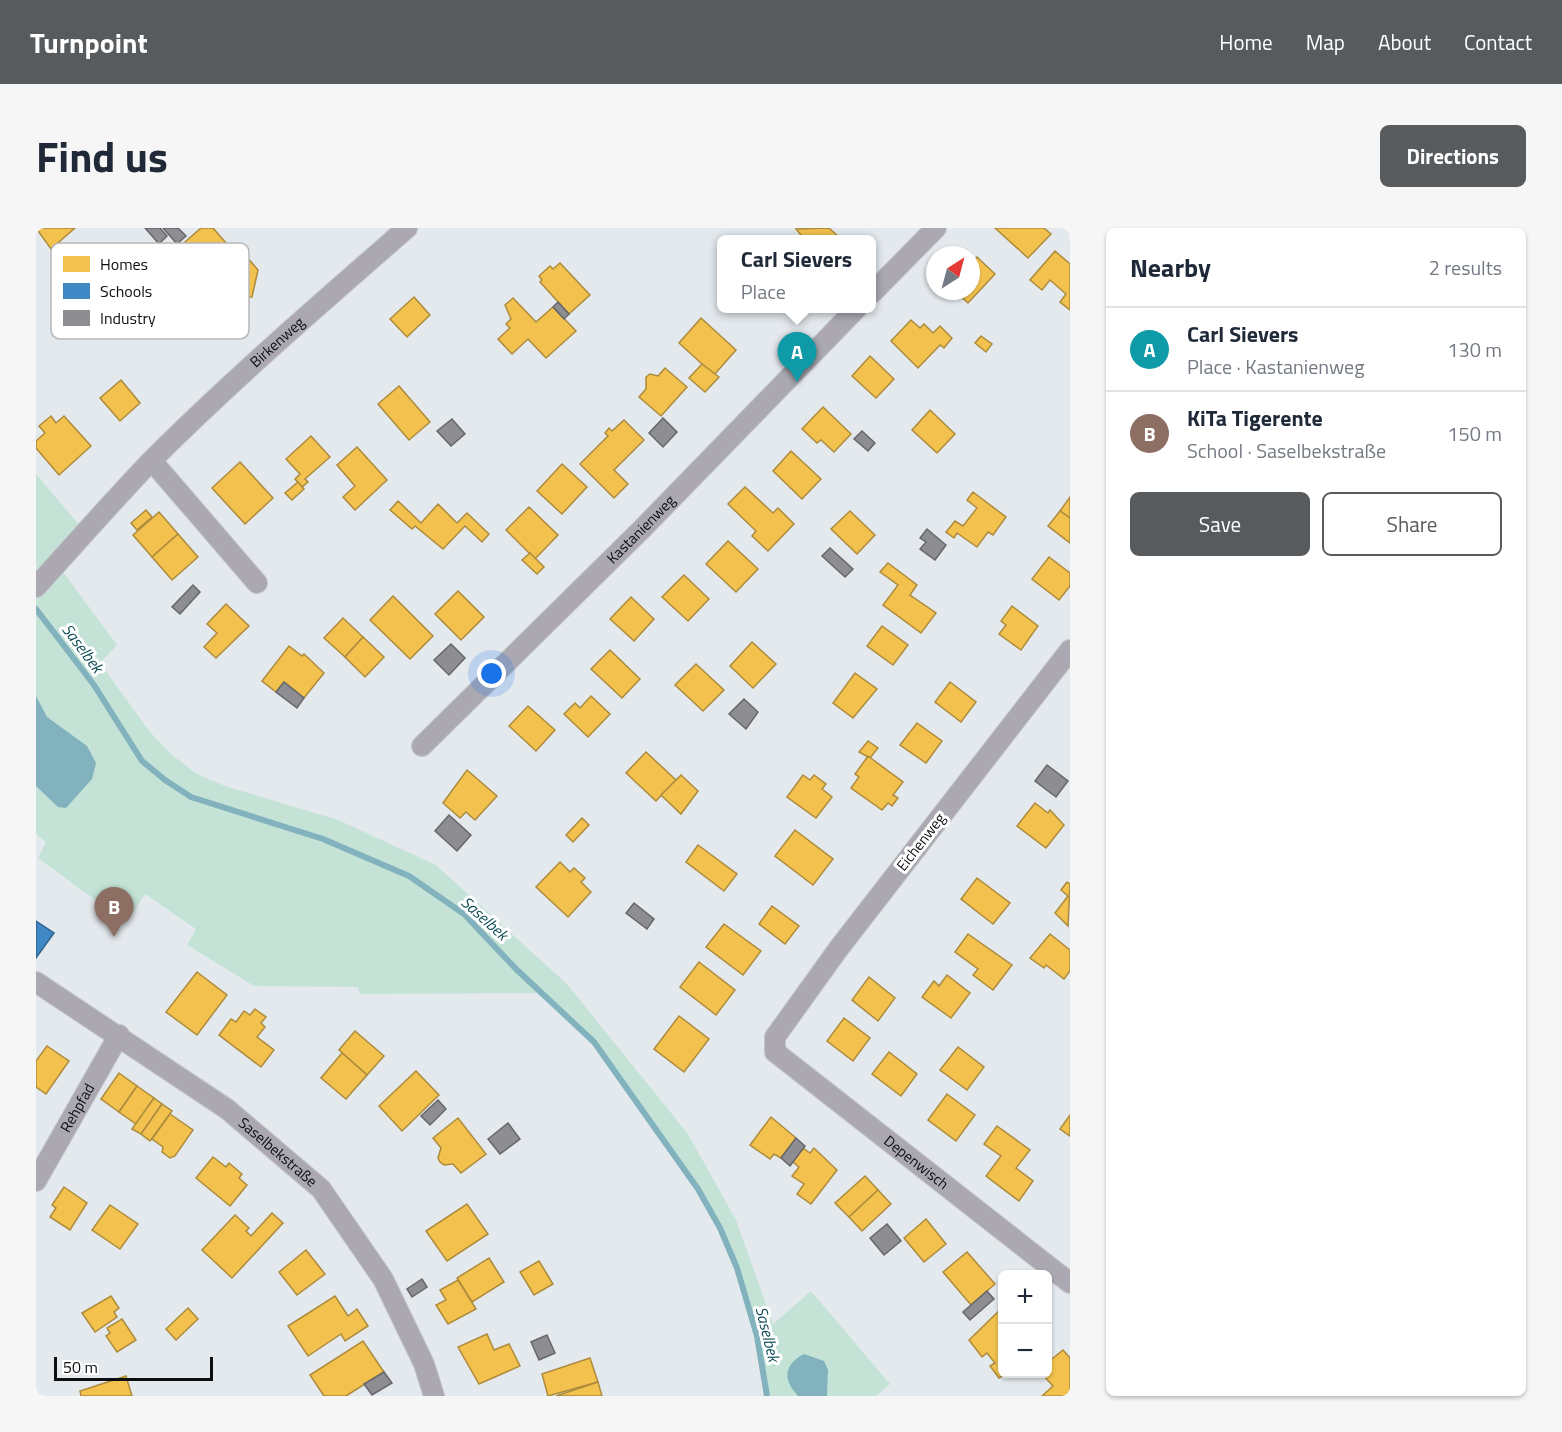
<!DOCTYPE html>
<meta charset="utf-8">
<style>
:root{--surface:#fff;--page:#f6f6f7;--text:#1f2937;--muted:#747a83;--line:#e0e1e3;--accent:#585b5e}
body{margin:0;font-family:"Titillium Web",sans-serif;background:var(--page);color:var(--text)}
.controls{position:absolute;right:18px;bottom:18px;display:grid;overflow:hidden;border-radius:9px;box-shadow:0 2px 4px #0004}
.controls button{width:54px;height:54px;display:grid;place-items:center;padding:0;border:0;border-bottom:2px solid var(--line);background:var(--surface);color:var(--text);font:30px sans-serif}
.compass{position:absolute;left:890px;top:18px;width:54px;height:54px;border-radius:50%;background:var(--surface);box-shadow:0 2px 4px #0004;rotate:36deg}
.scale{position:absolute;left:18px;bottom:15px;width:159px;box-sizing:border-box;padding-left:6px;border:3px solid #0c0e11;border-top:0;font-size:16px;line-height:21px;white-space:nowrap;color:#0c0e11;-webkit-text-stroke:4px #fff;paint-order:stroke}
.you{position:absolute;left:456px;top:446px;width:21px;height:21px;margin:-15px;border:4px solid #fff;border-radius:50%;background:#1a73e8;box-shadow:0 0 0 9px #1a73e833}
.badge{display:grid;place-items:center;width:39px;height:39px;border-radius:50%;background:var(--accent);color:#fff;font-size:20px;font-weight:700}
.pin{position:absolute;translate:-50% -50px;filter:drop-shadow(0 2px 3px #0008)}
.pin::after{content:'';position:absolute;top:32px;width:21px;height:18px;background:inherit;clip-path:polygon(0 0,100% 0,50% 100%)}
.popup{position:absolute;left:681px;top:7px;width:159px;height:78px;box-sizing:border-box;display:grid;place-content:center;border-radius:9px;background:var(--surface);filter:drop-shadow(0 2px 4px #0005);font-size:20px;white-space:nowrap;color:var(--muted)}
.popup b{font-size:22px;color:var(--text)}
.popup::after{content:'';position:absolute;left:50%;top:100%;margin-left:-12px;border:12px solid transparent;border-top-color:var(--surface)}
.list{margin:0;padding:0;list-style:none}
h2{display:flex;justify-content:space-between;align-items:center;height:78px;margin:0;padding:0 24px;font-size:26px}
h2 small{font-size:20px;font-weight:400;color:var(--muted)}
.list li{display:grid;grid-template-columns:39px 1fr auto;gap:18px;align-items:center;box-sizing:border-box;height:84px;padding:0 24px;border-top:2px solid var(--line)}
.list b{display:block;font-size:22px;white-space:nowrap}
.list p{margin:0;font-size:20px;white-space:nowrap;color:var(--muted)}
.list em{font-size:20px;font-style:normal;color:var(--muted)}
.actions{display:flex;gap:12px;padding:18px 24px}
.actions a{flex:1;padding:14px 0;border:2px solid var(--accent);border-radius:9px;text-align:center;font-size:21px;color:var(--accent)}
.actions .main{background:var(--accent);color:#fff}
.map{position:relative;flex:none;width:1034px;height:1168px;overflow:hidden;border-radius:9px}
header{display:flex;align-items:center;gap:36px;box-sizing:border-box;height:84px;padding:0 30px;background:var(--accent);color:#fff}
header strong{font-size:28px}
nav{display:flex;gap:33px;margin-inline-start:auto;font-size:21px}
.intro{display:flex;align-items:center;justify-content:space-between;box-sizing:border-box;height:144px;padding:0 36px}
h1{margin:0;font-size:42px}
.button{padding:15px 27px;border-radius:9px;background:var(--accent);color:#fff;font-size:21px;font-weight:700}
main{display:flex;gap:36px;padding:0 36px}
aside{flex:1;background:var(--surface);border-radius:9px;box-shadow:0 2px 4px #0004}
.map>svg:first-child{display:block}
</style>
<header>
<strong>Turnpoint</strong>
<nav><a>Home</a><a>Map</a><a>About</a><a>Contact</a></nav>
</header>
<div class="intro"><h1>Find us</h1><a class="button">Directions</a></div>
<main>
<div class="map">
<svg width="1034" height="1168" viewBox="0 0 1034 1168">
<rect width="100%" height="100%" fill="#e4e9ee"/>
<path fill="#c4e3d6" d="M0,246L46,300L14,334L27,344L81,417L64,435L114,504L136,527L161,546L189,558L302,592L400,637L531,756L652,906L700,992L737,1096L775,1063L854,1156L840,1168H731C722,1105 708,1042 676,986L558,814L501,765L324,766L322,759L218,758L151,717L160,701L109,666L90,695L2,630L10,614L0,606Z"/>
<g fill="#81b2bd">
<path d="M0,468L11,489L51,518L60,535L56,551L30,580L22,579L0,558Z"/>
<path d="M768,1126L788,1133L792,1142L791,1168H762C747,1152 747,1137 768,1126Z"/>
</g>
<g fill="#f2c14e" stroke="#ad8b3c" stroke-width="1.5">
<path d="M0,0H39L15,21Z"/>
<path d="M165,0H177L198,24L210,28L222,42L216,69H189L177,56L176,43L149,14Z"/>
<path d="M793,0L806,12H769L760,1Z"/>
<path d="M959,0H1008L1015,6L992,30Z"/>
<path d="M109,22L119,34L132,22L141,34L138,36L145,44L124,62L97,32Z"/>
<path d="M1019,23L1034,36V82L1024,74L1030,66L1014,52L1006,62L994,52Z"/>
<path d="M941,29L959,46L932,75L919,63H935V36Z"/>
<path d="M524,35L554,67L533,86L504,54L506,52L503,48L514,38L517,41Z"/>
<path d="M72,48L85,64L64,82L51,67Z"/>
<path d="M378,69L394,87L371,109L354,91Z"/>
<path d="M477,70L500,94L517,79L540,103L510,130L492,111L476,126L462,111L474,100L470,96L475,91L469,77Z"/>
<path d="M665,90L700,122L678,147L643,115Z"/>
<path d="M875,92L884,100L888,96L897,105L904,98L916,110L908,120L904,117L882,140L855,113Z"/>
<path d="M945,108L956,116L950,124L939,115Z"/>
<path d="M834,128L858,151L840,170L816,148Z"/>
<path d="M666,136L683,149L669,164L653,150Z"/>
<path d="M629,140L651,159L625,188L603,169L610,161V149L614,146L622,148Z"/>
<path d="M85,152L104,175L84,193L64,170Z"/>
<path d="M363,158L394,194L373,212L342,176Z"/>
<path d="M787,179L815,206L798,224L785,212L781,215L766,201Z"/>
<path d="M894,182L919,206L901,225L876,202Z"/>
<path d="M15,188L20,195L28,188L55,218L23,247L0,220V213L9,205L3,198Z"/>
<path d="M588,192L608,212L578,242L592,256L578,270L544,236L572,208L569,205L573,200L576,203Z"/>
<path d="M275,208L294,229L269,251L272,254L266,259L259,251L264,246L250,231Z"/>
<path d="M321,219L351,252L319,282L307,269L319,258L301,237Z"/>
<path d="M755,223L785,251L766,271L737,243Z"/>
<path d="M204,234L237,270L209,296L176,260Z"/>
<path d="M526,236L551,259L526,286L501,263Z"/>
<path d="M262,254L268,261L256,272L249,265Z"/>
<path d="M709,259L737,285L742,280L758,296L732,323L716,308L720,303L692,276Z"/>
<path d="M937,264L970,289L957,307L952,304L941,319L921,305L918,310L910,304L919,293L927,298L941,280L931,272Z"/>
<path d="M1034,269V290L1024,283Z"/>
<path d="M362,273L385,295L402,276L421,295L431,285L453,306L446,314L429,298L407,321L379,298L376,301L354,282Z"/>
<path d="M493,279L522,307L499,331L470,302Z"/>
<path d="M110,282L116,289L101,302L95,295Z"/>
<path d="M814,283L839,307L821,326L795,301Z"/>
<path d="M1024,283L1034,290V315L1012,298Z"/>
<path d="M123,284L142,306L116,329L97,307Z"/>
<path d="M142,306L162,329L136,352L116,329Z"/>
<path d="M692,313L722,341L700,364L670,336Z"/>
<path d="M494,325L508,339L501,346L486,332Z"/>
<path d="M1013,329L1034,345V358L1023,372L996,351Z"/>
<path d="M852,335L881,357L874,367L900,385L885,405L847,377L862,357L844,344Z"/>
<path d="M648,347L673,371L652,393L626,369Z"/>
<path d="M422,363L448,389L425,412L399,386Z"/>
<path d="M357,368L397,408L374,431L334,392Z"/>
<path d="M595,369L618,391L598,413L574,391Z"/>
<path d="M190,376L213,398L180,430L168,419L181,405L171,396Z"/>
<path d="M976,378L1002,398L985,422L963,406L970,397L965,393Z"/>
<path d="M307,390L327,409L309,429L288,410Z"/>
<path d="M846,398L872,417L857,437L831,418Z"/>
<path d="M327,409L348,429L329,449L309,429Z"/>
<path d="M716,414L740,436L717,460L694,438Z"/>
<path d="M253,418L266,428L268,426L288,445L268,470L248,454L240,464L226,453Z"/>
<path d="M574,422L604,451L586,470L555,441Z"/>
<path d="M660,436L688,462L667,483L639,457Z"/>
<path d="M819,445L841,461L817,490L797,475Z"/>
<path d="M914,454L940,474L925,494L899,474Z"/>
<path d="M555,468L574,486L552,509L528,486L539,475L544,480Z"/>
<path d="M492,478L519,502L500,523L473,498Z"/>
<path d="M881,495L906,513L890,535L864,517Z"/>
<path d="M832,513L842,520L834,530L823,524Z"/>
<path d="M610,524L640,552L620,573L590,545Z"/>
<path d="M832,528L867,554L857,567L862,570L856,578L852,575L846,582L815,560L823,549L819,546Z"/>
<path d="M431,542L461,568L439,592L430,584L424,590L407,575Z"/>
<path d="M645,547L662,563L645,586L625,567Z"/>
<path d="M767,547L774,552L778,547L790,556L786,561L796,569L780,590L751,569Z"/>
<path d="M999,575L1012,585L1014,582L1028,597L1010,620L981,598Z"/>
<path d="M546,590L553,597L537,614L530,607Z"/>
<path d="M759,602L797,631L777,657L739,628Z"/>
<path d="M662,617L701,646L688,663L650,634Z"/>
<path d="M524,634L534,644L538,640L549,650L545,654L555,664L532,689L500,659Z"/>
<path d="M941,650L974,675L957,696L925,671Z"/>
<path d="M1031,654L1034,656L1032,698L1019,685L1032,668L1025,662Z"/>
<path d="M736,678L763,698L749,716L723,696Z"/>
<path d="M688,696L725,723L707,747L670,719Z"/>
<path d="M932,706L976,737L957,762L937,747L942,741L919,724Z"/>
<path d="M1014,706L1034,722V743L1028,751L1010,737L1008,740L994,730Z"/>
<path d="M663,734L699,762L680,787L644,759Z"/>
<path d="M161,744L191,767L161,807L130,784Z"/>
<path d="M911,747L934,765L915,790L886,769L898,753L903,758Z"/>
<path d="M833,749L859,770L842,793L816,772Z"/>
<path d="M219,781L230,789L225,795L229,799L221,809L238,822L225,839L183,807L195,791L200,794L208,783L214,787Z"/>
<path d="M643,788L673,811L648,844L618,821Z"/>
<path d="M808,790L834,810L817,833L791,813Z"/>
<path d="M319,803L348,828L331,847L303,822Z"/>
<path d="M11,818L33,833L10,866L0,859V833Z"/>
<path d="M922,819L948,839L931,862L904,842Z"/>
<path d="M853,824L881,846L865,868L836,846Z"/>
<path d="M306,825L331,847L310,871L285,850Z"/>
<path d="M380,843L403,867L366,903L343,878Z"/>
<path d="M83,845L101,858L83,884L65,871Z"/>
<path d="M101,858L118,870L100,896L83,884Z"/>
<path d="M911,866L939,887L920,913L892,892Z"/>
<path d="M118,870L126,876L105,906L96,901Z"/>
<path d="M126,876L136,883L114,913L105,906Z"/>
<path d="M134,886L157,902L139,928L134,930L126,924L127,919L116,911Z"/>
<path d="M1034,887V908L1024,901Z"/>
<path d="M735,889L760,910L745,930L738,926L734,931L714,917Z"/>
<path d="M422,890L450,926L425,945L417,936L408,937L404,934L402,930L405,920L397,910Z"/>
<path d="M961,898L994,922L980,940L997,953L983,973L950,948L965,928L948,916Z"/>
<path d="M767,920L774,925L778,920L801,942L775,976L761,966L768,956L756,948L763,939L757,934Z"/>
<path d="M177,929L190,939L193,935L206,946L203,950L211,957L194,978L160,950Z"/>
<path d="M829,948L842,962L813,989L799,975Z"/>
<path d="M28,959L51,975L34,1002L14,989L20,980L16,977Z"/>
<path d="M842,962L855,976L826,1003L813,989Z"/>
<path d="M431,976L452,1006L411,1033L390,1003Z"/>
<path d="M74,977L102,996L84,1021L56,1002Z"/>
<path d="M236,985L247,995L196,1050L166,1022L199,987L213,1000L210,1003L215,1008Z"/>
<path d="M890,991L910,1016L888,1034L868,1010Z"/>
<path d="M270,1022L289,1046L261,1067L243,1044Z"/>
<path d="M931,1024L959,1056L935,1077L907,1044Z"/>
<path d="M453,1030L468,1054L436,1074L421,1050Z"/>
<path d="M503,1033L517,1056L498,1067L484,1044Z"/>
<path d="M422,1052L440,1081L412,1096L400,1077L410,1072L404,1062Z"/>
<path d="M75,1068L83,1080L78,1084L81,1089L59,1104L46,1085Z"/>
<path d="M299,1068L312,1088L321,1081L332,1098L309,1113L305,1106L272,1128L252,1098Z"/>
<path d="M152,1080L162,1091L140,1112L130,1101Z"/>
<path d="M966,1080L969,1146L963,1150L954,1138L959,1135L951,1125L946,1129L933,1112Z"/>
<path d="M86,1091L100,1112L81,1124L70,1108L74,1105L71,1100Z"/>
<path d="M451,1106L458,1122L473,1116L484,1138L443,1156L422,1119Z"/>
<path d="M327,1113L348,1144L310,1168H288L274,1147Z"/>
<path d="M1027,1122L1034,1130V1168H1006L1017,1158L1006,1146H1011V1135Z"/>
<path d="M554,1130L562,1154L512,1168L506,1146Z"/>
<path d="M90,1148L96,1168H45L44,1163Z"/>
<path d="M562,1154L566,1168H520Z"/>
</g>
<path fill="#3f88c5" stroke="#30638f" stroke-width="1.5" d="M0,693L18,705L0,730Z"/>
<g fill="#8d8d92" stroke="#66676b" stroke-width="1.5">
<path d="M109,0H124L131,8L123,16Z"/>
<path d="M127,0H142L150,8L141,16Z"/>
<path d="M522,74L533,86L528,91L517,79Z"/>
<path d="M627,190L641,204L627,219L613,205Z"/>
<path d="M416,191L429,206L415,218L401,203Z"/>
<path d="M826,203L839,215L832,223L818,211Z"/>
<path d="M891,301L910,317L899,332L884,321L890,314L884,310Z"/>
<path d="M794,320L817,341L809,349L786,328Z"/>
<path d="M157,357L164,364L144,386L136,379Z"/>
<path d="M415,416L429,430L413,447L398,432Z"/>
<path d="M248,454L268,470L261,480L240,464Z"/>
<path d="M708,471L722,484L710,501L693,486Z"/>
<path d="M1011,537L1032,553L1020,569L999,553Z"/>
<path d="M413,587L435,607L421,623L399,603Z"/>
<path d="M598,675L618,691L611,701L590,685Z"/>
<path d="M402,872L410,881L394,897L385,888Z"/>
<path d="M472,895L484,911L464,926L452,911Z"/>
<path d="M760,910L769,918L754,938L745,930Z"/>
<path d="M851,996L865,1013L848,1027L834,1010Z"/>
<path d="M386,1051L391,1059L376,1069L371,1061Z"/>
<path d="M951,1063L958,1071L934,1092L927,1084Z"/>
<path d="M511,1107L519,1125L503,1132L495,1114Z"/>
<path d="M348,1144L356,1155L336,1167L328,1156Z"/>
</g>
<g fill="none" stroke-linecap="round" stroke-linejoin="round">
<path stroke="#81b2bd" stroke-width="6" d="M0,381L58,457L106,533L129,552L155,569L287,611L373,648L428,686L480,741L558,814L662,961L684,1000L701,1040L721,1108L731,1168"/>
<defs>
<g id="street">
<path d="M836,65L900,0"/>
<path d="M116,233L221,355"/>
<path id="s1" d="M0,359C38,317 75,275 114,234C196,152 284,76 371,0"/>
<path id="s2" d="M1034,422L803,720L739,809V824L1034,1055"/>
<path id="s3" d="M386,518L608,299L821,80"/>
<path id="s4" d="M0,754L191,881L285,961L347,1051L388,1136L398,1168"/>
<path id="s5" d="M0,953L83,807"/>
</g>
</defs>
<use href="#street" stroke="#c2c6ca" stroke-width="22"/>
<use href="#street" stroke="#aba8b2" stroke-width="20"/>
</g>
<g text-anchor="middle" stroke-width="6" stroke-linejoin="round" paint-order="stroke">
<g font-size="15" fill="#0c0e11" stroke="#fff">
<text dy="5" stroke="none"><textPath href="#s1" startOffset="344">Birkenweg</textPath></text>
<text dy="5" stroke="none"><textPath href="#s3" startOffset="308">Kastanienweg</textPath></text>
<text transform="translate(885 614) rotate(-52)" y="5">Eichenweg</text>
<text dy="5" stroke="none"><textPath href="#s5" startOffset="84">Rehpfad</textPath></text>
<text dy="5" stroke="none"><textPath href="#s4" startOffset="296">Saselbekstraße</textPath></text>
<text dy="5" stroke="none"><textPath href="#s2" startOffset="681">Depenwisch</textPath></text>
</g>
<g font-size="16" font-style="italic" fill="#0d4b55" stroke="#fff">
<text transform="translate(47 420) rotate(53)" y="6">Saselbek</text>
<text transform="translate(449 690) rotate(42)" y="6">Saselbek</text>
<text transform="translate(732 1106) rotate(76)" y="6">Saselbek</text>
</g>
</g>
<rect x="15" y="15" width="198" height="96" rx="9" fill="#fff" stroke="#b6b7b8" stroke-width="1.5"/>
<rect x="27" y="28" width="27" height="16" fill="#f2c14e"/>
<rect x="27" y="55" width="27" height="16" fill="#3f88c5"/>
<rect x="27" y="82" width="27" height="16" fill="#8d8d92"/>
<g font-size="16" fill="#0c0e11">
<text x="64" y="42">Homes</text>
<text x="64" y="69">Schools</text>
<text x="64" y="96">Industry</text>
</g>
</svg>
<div class="controls">
<button>+</button>
<button>−</button>
</div>
<svg class="compass" viewBox="-18 -18 36 36"><path d="M0-13l5 13h-10z" fill="#e53935"/><path d="M0 13l5-13h-10z" fill="#747a83"/></svg>
<div class="scale">50 m</div>
<div class="you"></div>
<div class="pin badge" style="left:761px;top:154px;background:#0f9aa8">A</div>
<div class="popup"><b>Carl Sievers</b>Place</div>
<div class="pin badge" style="left:78px;top:709px;background:#8d6e63">B</div>
</div>
<aside>
<h2>Nearby<small>2 results</small></h2>
<ul class="list">
<li><span class="badge" style="background:#0f9aa8">A</span><div><b>Carl Sievers</b><p>Place · Kastanienweg</p></div><em>130 m</em></li>
<li><span class="badge" style="background:#8d6e63">B</span><div><b>KiTa Tigerente</b><p>School · Saselbekstraße</p></div><em>150 m</em></li>
</ul>
<div class="actions"><a class="main">Save</a><a>Share</a></div>
</aside>
</main>
